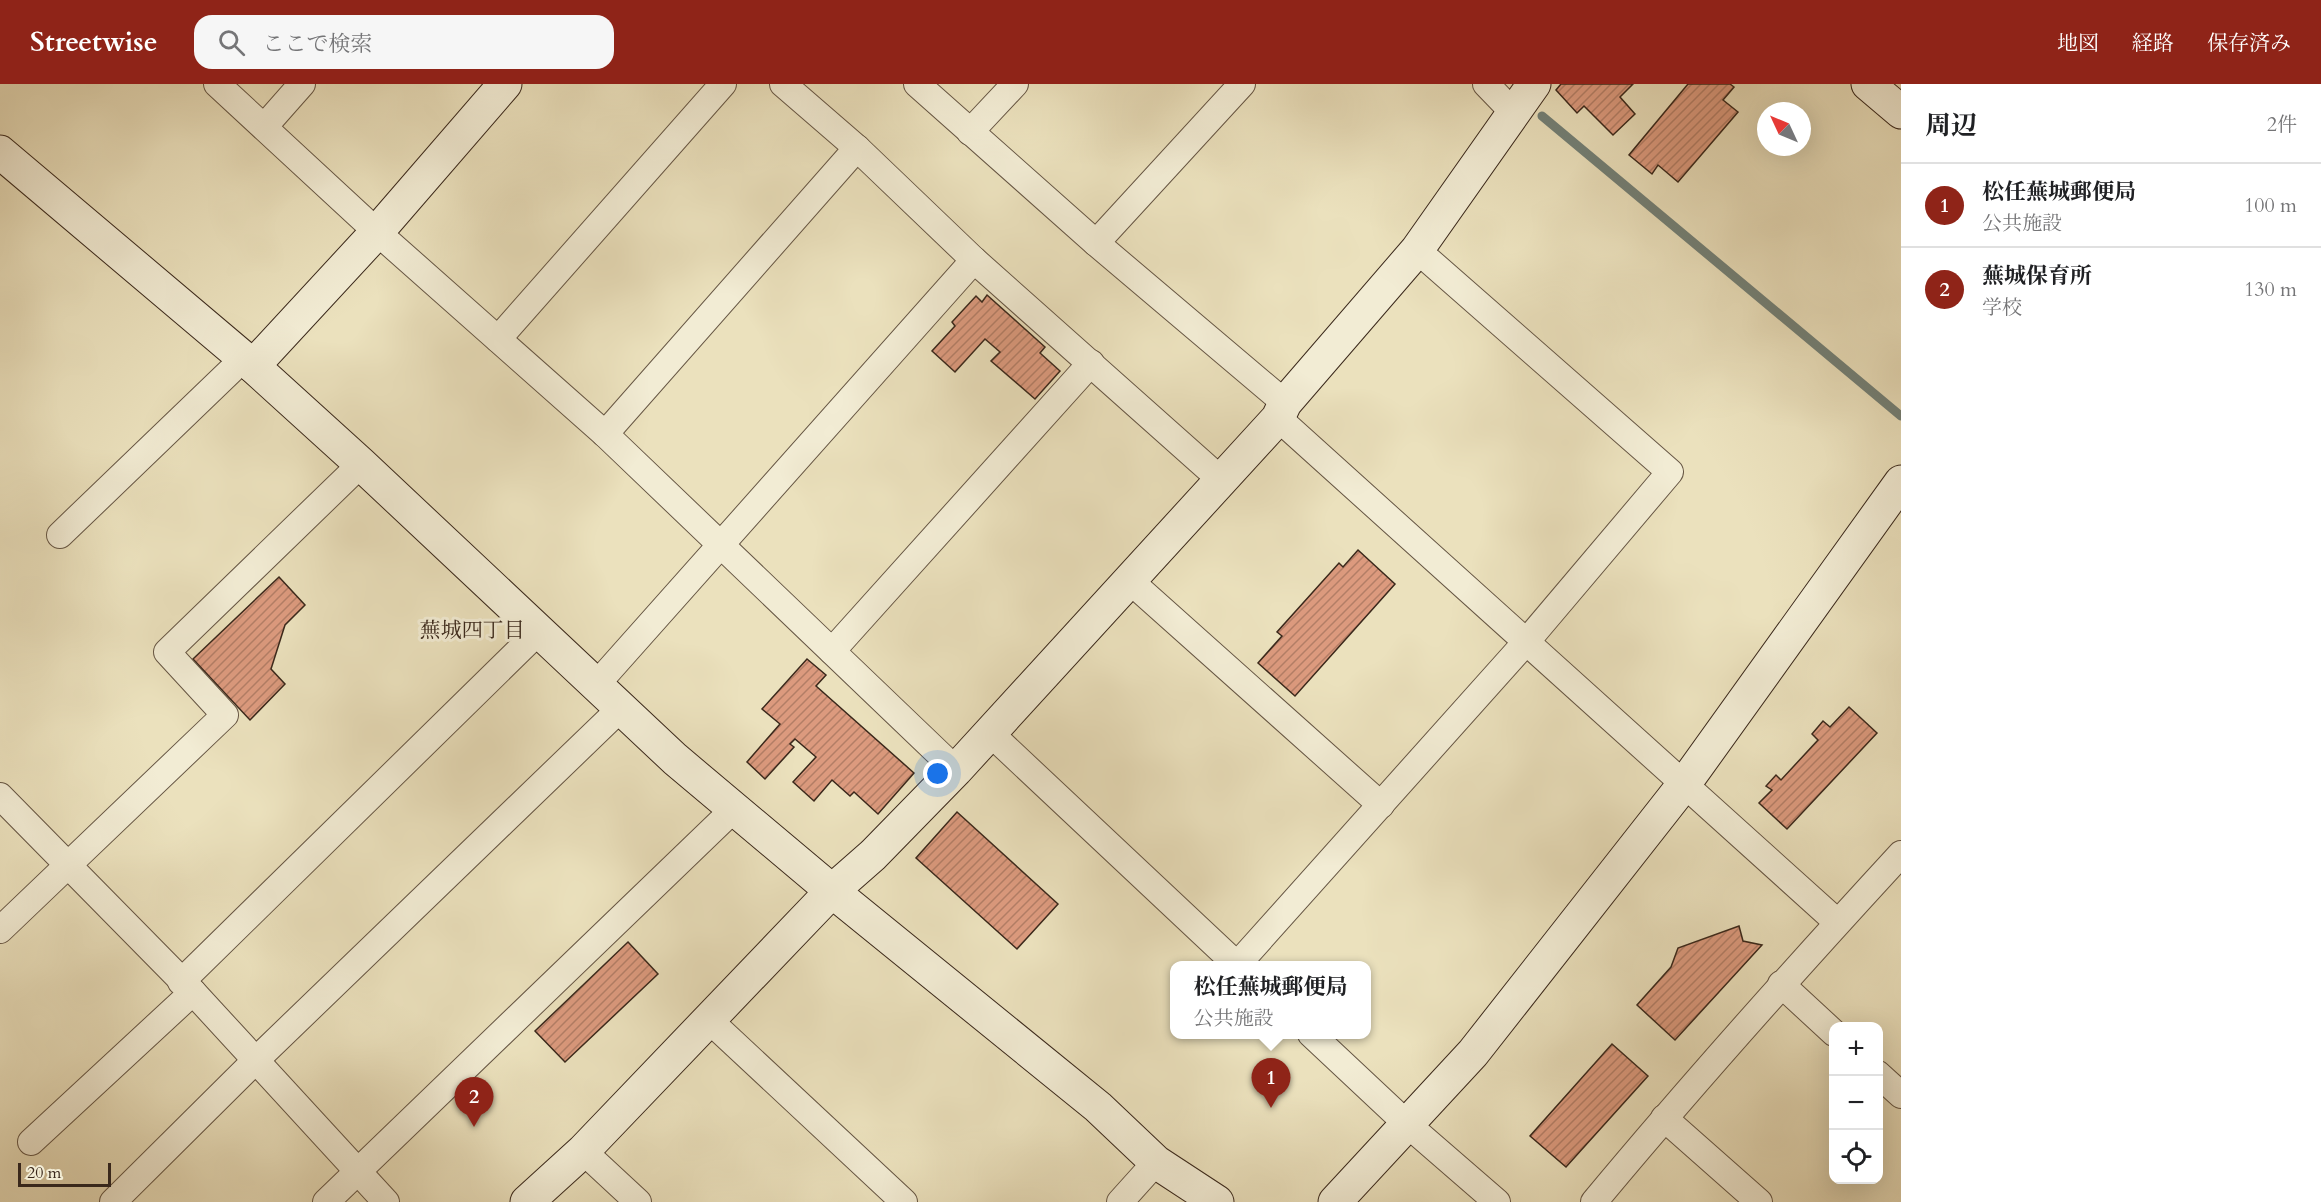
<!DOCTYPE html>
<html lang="ja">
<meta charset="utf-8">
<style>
:root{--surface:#fff;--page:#f6f6f6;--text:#202124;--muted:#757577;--line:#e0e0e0;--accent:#8f2418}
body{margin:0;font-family:Cardo,"Noto Serif JP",serif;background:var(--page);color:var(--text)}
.controls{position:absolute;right:18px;bottom:18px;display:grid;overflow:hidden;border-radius:12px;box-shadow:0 6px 24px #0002}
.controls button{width:54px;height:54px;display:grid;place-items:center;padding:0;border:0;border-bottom:2px solid var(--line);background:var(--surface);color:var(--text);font:30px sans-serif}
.compass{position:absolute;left:1757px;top:18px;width:54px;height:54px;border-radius:50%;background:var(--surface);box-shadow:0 6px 24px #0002;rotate:314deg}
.scale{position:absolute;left:18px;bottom:15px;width:93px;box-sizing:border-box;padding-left:6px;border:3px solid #3a281b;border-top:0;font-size:16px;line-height:21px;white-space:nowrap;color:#3a281b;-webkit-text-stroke:4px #f2ecd4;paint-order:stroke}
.you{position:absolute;left:938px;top:690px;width:21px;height:21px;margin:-15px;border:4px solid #fff;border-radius:50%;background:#1a73e8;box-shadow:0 0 0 9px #1a73e833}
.badge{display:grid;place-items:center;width:39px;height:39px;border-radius:50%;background:var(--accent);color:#fff;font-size:20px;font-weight:700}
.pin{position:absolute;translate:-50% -50px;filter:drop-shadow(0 2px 3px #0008)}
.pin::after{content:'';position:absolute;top:32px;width:21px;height:18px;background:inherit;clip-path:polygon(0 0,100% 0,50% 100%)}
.popup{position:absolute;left:1170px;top:877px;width:201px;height:78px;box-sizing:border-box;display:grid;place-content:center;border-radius:12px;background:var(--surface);filter:drop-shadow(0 2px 4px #0005);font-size:20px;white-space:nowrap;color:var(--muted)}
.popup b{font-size:22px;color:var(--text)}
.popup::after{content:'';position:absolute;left:50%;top:100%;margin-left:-12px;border:12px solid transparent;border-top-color:var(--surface)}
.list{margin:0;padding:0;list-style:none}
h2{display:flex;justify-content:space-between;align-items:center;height:78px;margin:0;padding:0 24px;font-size:26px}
h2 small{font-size:20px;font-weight:400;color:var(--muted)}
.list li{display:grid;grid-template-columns:39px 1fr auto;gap:18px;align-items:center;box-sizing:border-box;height:84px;padding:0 24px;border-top:2px solid var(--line)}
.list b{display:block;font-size:22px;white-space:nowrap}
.list p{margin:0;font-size:20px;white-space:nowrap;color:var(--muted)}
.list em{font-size:20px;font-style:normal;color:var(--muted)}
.icon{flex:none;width:33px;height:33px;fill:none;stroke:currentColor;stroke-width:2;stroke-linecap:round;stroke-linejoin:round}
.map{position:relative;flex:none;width:1901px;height:1118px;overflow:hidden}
header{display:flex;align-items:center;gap:36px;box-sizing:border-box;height:84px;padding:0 30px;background:var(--accent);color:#fff}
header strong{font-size:28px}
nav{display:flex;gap:33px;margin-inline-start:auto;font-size:21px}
.search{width:420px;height:54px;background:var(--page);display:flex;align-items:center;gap:15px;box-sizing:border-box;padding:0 21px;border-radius:18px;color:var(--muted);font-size:22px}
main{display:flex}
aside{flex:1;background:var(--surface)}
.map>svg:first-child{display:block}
</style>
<header>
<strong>Streetwise</strong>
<div class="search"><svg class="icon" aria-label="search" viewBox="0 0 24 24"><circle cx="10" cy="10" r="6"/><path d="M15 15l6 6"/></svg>ここで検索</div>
<nav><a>地図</a><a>経路</a><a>保存済み</a></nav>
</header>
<main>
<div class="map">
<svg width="1901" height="1118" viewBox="0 0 1901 1118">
<defs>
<pattern id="building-hatch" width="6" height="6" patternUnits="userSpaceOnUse" patternTransform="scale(1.5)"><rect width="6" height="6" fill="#dc9a7e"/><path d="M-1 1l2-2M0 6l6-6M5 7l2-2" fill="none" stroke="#b37e66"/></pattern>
</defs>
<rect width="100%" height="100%" fill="#ebe1bd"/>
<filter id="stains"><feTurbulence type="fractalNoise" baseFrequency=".00333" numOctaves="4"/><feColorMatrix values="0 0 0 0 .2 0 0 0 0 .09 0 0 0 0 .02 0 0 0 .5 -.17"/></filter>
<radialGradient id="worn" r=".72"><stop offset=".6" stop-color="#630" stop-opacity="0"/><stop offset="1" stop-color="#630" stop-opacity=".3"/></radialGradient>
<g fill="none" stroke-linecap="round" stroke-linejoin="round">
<path stroke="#738178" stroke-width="9" d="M1542,32L1901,332"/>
</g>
<g fill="url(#building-hatch)" stroke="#3a281b" stroke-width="1.5">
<path d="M1561,0H1633L1620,13L1635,30L1613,51L1584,22L1577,29L1556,6Z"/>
<path d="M1688,0H1730L1734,3L1723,16L1738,28L1678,98L1658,81L1652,90L1629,71Z"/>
<path d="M987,211L1045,263L1040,269L1060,287L1035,315L991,277L1000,268L985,255L955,288L932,267L955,242L952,238L976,212L982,218Z"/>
<path d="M1358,466L1395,500L1295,612L1258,579L1282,552L1277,548L1339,479L1343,483Z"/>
<path d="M279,493L305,521L285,541L271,585L285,600L250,636L193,575Z"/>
<path d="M807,575L826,591L816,602L914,689L878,730L854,708L850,712L832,696L814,717L793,698L816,673L795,655L790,660L794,663L765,695L747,678L780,640L762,625Z"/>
<path d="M1849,623L1877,649L1787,745L1759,719L1772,706L1766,702L1776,691L1781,696L1818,656L1812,650L1823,637L1830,643Z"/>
<path d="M957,728L1058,820L1017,865L916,774Z"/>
<path d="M1739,842L1743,857L1762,861L1675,956L1637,921L1671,883L1678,864Z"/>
<path d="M628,858L658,890L565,978L535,947Z"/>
<path d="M1612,960L1648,992L1566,1083L1530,1052Z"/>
</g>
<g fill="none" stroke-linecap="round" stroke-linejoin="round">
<defs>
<g id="street">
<path d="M217,0L377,148L605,350L956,686"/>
<path d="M783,0L857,64L974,176L1220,395"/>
<path d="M917,0L1096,159L1285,319"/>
<path d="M1486,0L1513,28"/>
<path d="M264,43L302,0"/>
<path d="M970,48L1015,0"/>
<path d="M1096,159L1242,0"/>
<path d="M498,255L723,0"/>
<path d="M1278,334L1837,838"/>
<path d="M605,350L857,64"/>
<path d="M60,451L244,274"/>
<path d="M1129,496L1381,721"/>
<path d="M832,567L1091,279"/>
<path d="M596,601L974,176"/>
<path d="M990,649L1237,881L1527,557L1670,388L1417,166"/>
<path d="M0,712L193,908L386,1118"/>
<path d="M0,846L225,631L167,568L361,380"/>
<path d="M181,898L539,547"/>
<path d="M1781,900L1834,949"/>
<path d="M709,936L904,1118"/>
<path d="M1311,950L1407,1040L1497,1118"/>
<path d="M1878,990L1901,1011"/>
<path d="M1664,1034L1759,1118"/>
<path d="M31,1058L193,908"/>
<path d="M583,1067L638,1118"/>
<path d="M113,1118L255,977L621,624"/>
<path d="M326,1118L734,725"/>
<path d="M1120,1118L1156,1078"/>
<path d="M1594,1118C1693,999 1796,884 1901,770"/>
</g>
<g id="secondary">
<path d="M1868,0L1901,28"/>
<path d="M0,68L253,282L361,380L675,675L832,807L1098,1023L1156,1078L1217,1118"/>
<path d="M253,282L377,148L505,0"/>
<path d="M527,1118L583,1067L832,807L873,771L956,686L1278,334L1285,319L1417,166L1534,0"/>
<path d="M1335,1118L1473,969L1685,699L1901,398"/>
</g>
</defs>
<use href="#street" stroke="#665644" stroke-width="28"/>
<use href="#secondary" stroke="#3a281b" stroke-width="35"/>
<use href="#street" stroke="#f2ecd4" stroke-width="26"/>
<use href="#secondary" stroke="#f2ecd4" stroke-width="33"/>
</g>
<g text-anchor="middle" stroke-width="6" stroke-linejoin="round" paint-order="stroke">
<g font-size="21" fill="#3a281b" stroke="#f2ecd4">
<text x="472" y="553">蕪城四丁目</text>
</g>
</g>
<rect width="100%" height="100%" filter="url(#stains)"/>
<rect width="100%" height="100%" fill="url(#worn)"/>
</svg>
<div class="controls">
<button>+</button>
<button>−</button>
<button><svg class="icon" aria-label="locate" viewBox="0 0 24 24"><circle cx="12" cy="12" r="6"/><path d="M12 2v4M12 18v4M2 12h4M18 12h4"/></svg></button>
</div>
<svg class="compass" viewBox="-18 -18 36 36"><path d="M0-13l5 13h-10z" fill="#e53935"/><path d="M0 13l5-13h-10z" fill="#757577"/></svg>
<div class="scale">20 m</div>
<div class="you"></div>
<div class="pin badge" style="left:1271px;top:1024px">1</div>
<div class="popup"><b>松任蕪城郵便局</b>公共施設</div>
<div class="pin badge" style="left:474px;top:1043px">2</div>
</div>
<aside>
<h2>周辺<small>2件</small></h2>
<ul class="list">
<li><span class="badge">1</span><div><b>松任蕪城郵便局</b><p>公共施設</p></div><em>100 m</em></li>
<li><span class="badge">2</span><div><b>蕪城保育所</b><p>学校</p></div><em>130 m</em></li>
</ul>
</aside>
</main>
